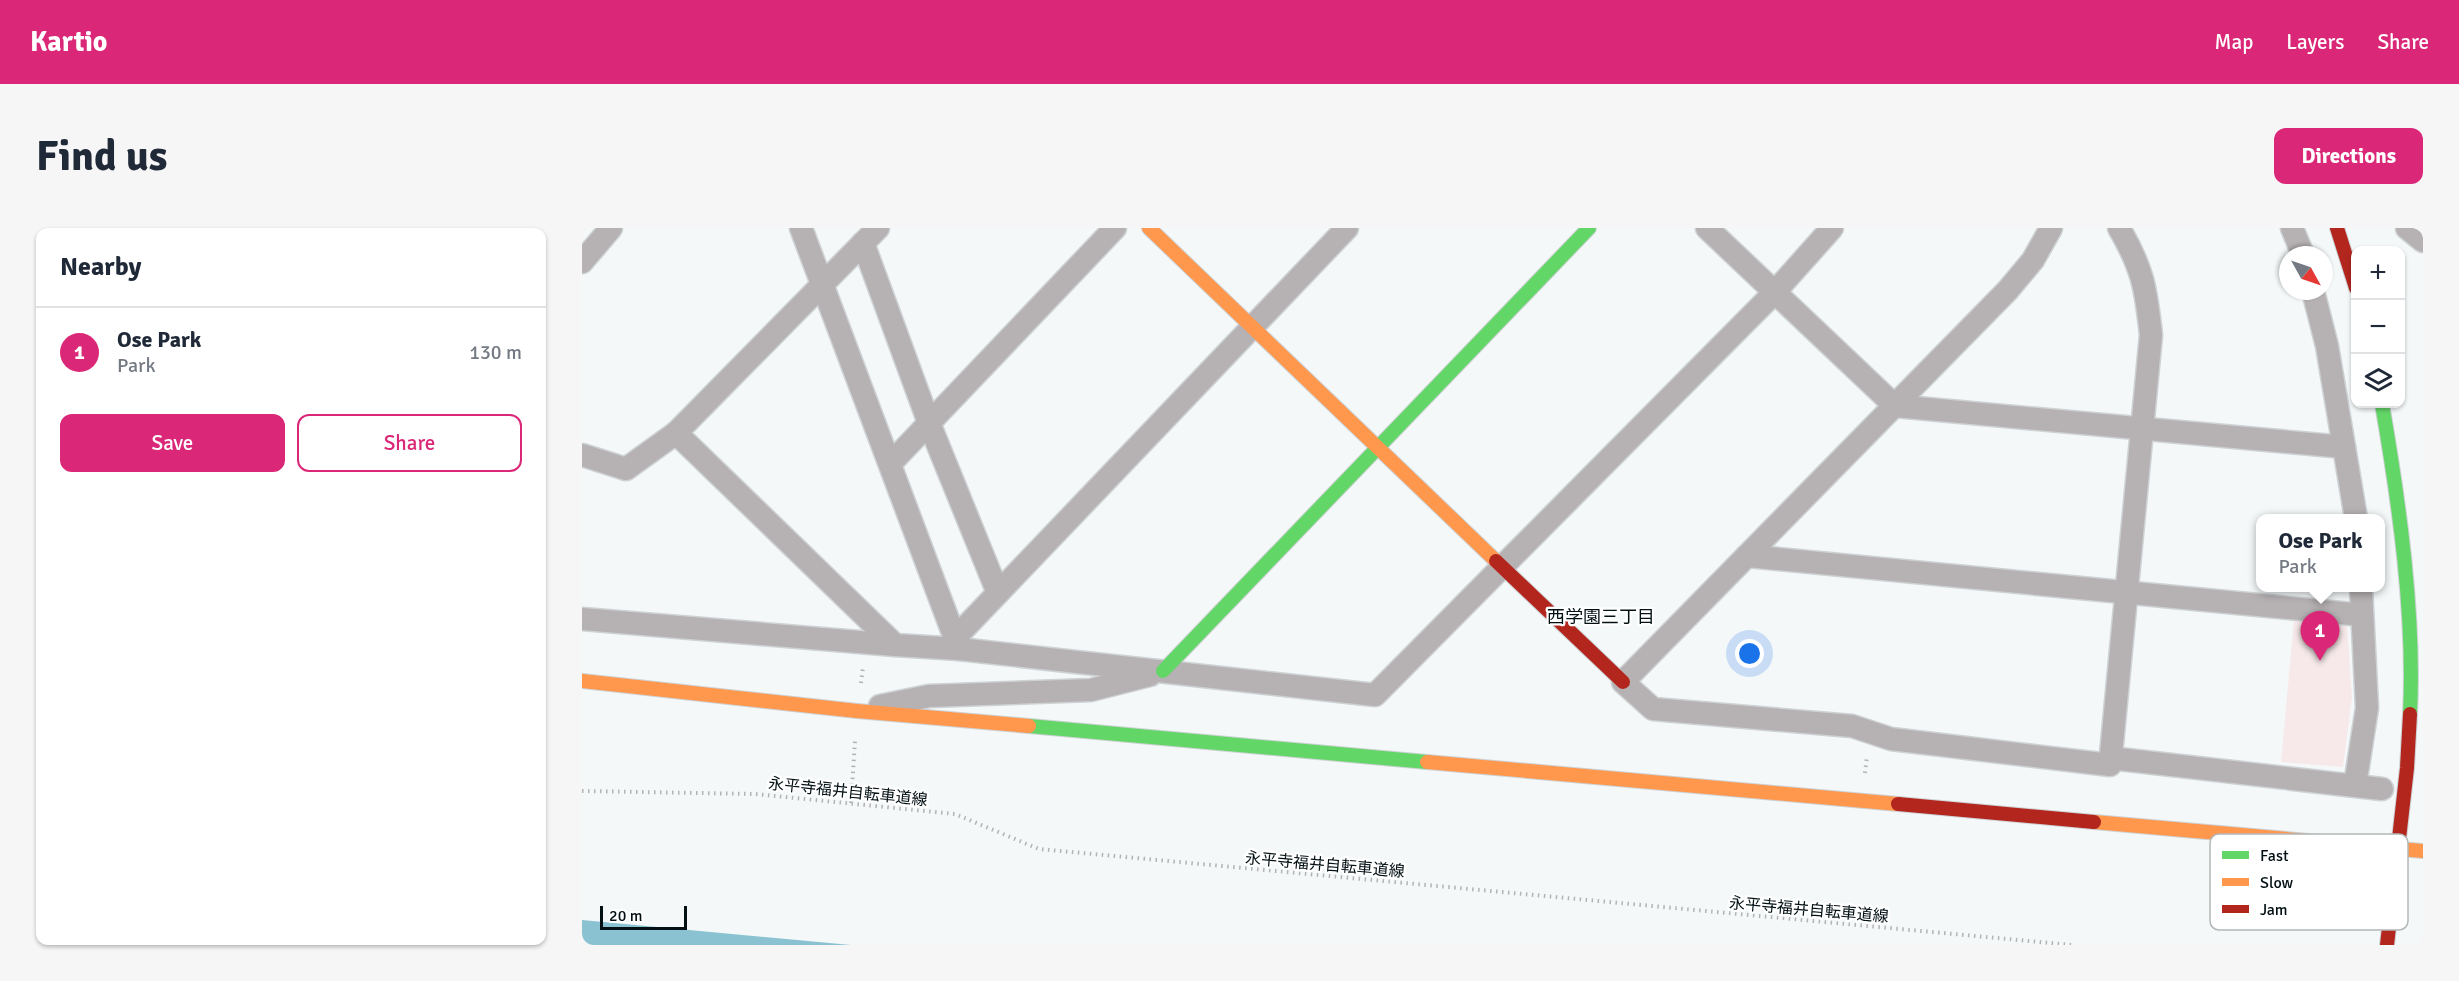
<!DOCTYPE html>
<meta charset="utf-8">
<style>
:root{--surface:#fff;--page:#f6f6f7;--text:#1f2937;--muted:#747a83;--line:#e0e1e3;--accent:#db2777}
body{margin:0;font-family:Signika,"Noto Sans JP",sans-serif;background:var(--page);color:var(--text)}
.controls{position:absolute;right:18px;top:18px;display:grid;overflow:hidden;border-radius:12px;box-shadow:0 2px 4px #0004}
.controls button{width:54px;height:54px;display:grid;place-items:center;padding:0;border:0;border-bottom:2px solid var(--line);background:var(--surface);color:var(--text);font:30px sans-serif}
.compass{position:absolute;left:1697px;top:18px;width:54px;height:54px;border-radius:50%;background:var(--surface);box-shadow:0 2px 4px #0004;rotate:130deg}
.scale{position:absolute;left:18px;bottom:15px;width:87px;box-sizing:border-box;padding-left:6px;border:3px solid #031014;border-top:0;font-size:16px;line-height:21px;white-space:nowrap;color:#031014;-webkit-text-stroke:4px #fff;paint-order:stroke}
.you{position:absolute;left:1168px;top:426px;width:21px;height:21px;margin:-15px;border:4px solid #fff;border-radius:50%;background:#1a73e8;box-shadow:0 0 0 9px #1a73e833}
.badge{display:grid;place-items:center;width:39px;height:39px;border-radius:50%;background:var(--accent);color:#fff;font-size:20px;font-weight:700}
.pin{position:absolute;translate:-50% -50px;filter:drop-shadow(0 2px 3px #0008)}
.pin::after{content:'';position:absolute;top:32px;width:21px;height:18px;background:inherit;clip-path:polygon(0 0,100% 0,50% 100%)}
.popup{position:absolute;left:1674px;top:286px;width:129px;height:78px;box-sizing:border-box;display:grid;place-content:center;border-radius:12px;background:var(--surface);filter:drop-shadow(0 2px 4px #0005);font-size:20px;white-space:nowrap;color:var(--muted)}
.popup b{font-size:22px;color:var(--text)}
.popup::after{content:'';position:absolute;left:50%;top:100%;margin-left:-12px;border:12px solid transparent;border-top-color:var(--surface)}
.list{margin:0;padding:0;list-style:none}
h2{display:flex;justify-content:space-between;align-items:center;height:78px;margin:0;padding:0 24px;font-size:26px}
h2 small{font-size:20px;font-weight:400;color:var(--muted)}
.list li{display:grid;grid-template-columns:39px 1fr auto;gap:18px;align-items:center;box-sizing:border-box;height:90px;padding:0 24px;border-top:2px solid var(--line)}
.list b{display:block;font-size:22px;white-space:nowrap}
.list p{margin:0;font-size:20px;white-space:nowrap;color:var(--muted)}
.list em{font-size:20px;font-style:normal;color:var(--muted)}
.actions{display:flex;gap:12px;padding:18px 24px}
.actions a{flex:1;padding:14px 0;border:2px solid var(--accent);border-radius:12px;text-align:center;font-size:21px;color:var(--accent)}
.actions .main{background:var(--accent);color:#fff}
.icon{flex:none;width:33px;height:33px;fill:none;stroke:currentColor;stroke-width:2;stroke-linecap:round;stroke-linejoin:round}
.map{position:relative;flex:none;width:1841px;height:717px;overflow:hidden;border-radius:12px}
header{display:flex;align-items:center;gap:36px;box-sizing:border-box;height:84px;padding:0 30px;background:var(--accent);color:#fff}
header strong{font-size:28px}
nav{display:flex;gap:33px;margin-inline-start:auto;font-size:21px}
.intro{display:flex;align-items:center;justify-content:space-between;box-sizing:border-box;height:144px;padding:0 36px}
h1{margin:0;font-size:42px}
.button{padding:15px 27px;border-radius:12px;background:var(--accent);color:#fff;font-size:21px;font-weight:700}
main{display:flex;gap:36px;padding:0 36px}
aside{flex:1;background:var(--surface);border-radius:12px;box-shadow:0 2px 4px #0004}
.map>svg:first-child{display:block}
</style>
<header>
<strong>Kartio</strong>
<nav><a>Map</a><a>Layers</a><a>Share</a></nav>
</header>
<div class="intro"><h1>Find us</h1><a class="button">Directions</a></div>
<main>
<aside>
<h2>Nearby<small></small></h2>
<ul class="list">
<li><span class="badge">1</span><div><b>Ose Park</b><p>Park</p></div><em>130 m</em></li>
</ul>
<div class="actions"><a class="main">Save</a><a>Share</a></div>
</aside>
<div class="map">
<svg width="1841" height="717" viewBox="0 0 1841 717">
<rect width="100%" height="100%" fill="#f4f8f9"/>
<path fill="#f7e9e9" d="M1712,392L1765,398L1770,469L1761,539L1699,534Z"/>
<path fill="#8ac2d2" d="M0,692L269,717H0Z"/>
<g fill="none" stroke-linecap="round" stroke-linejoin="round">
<defs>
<g id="street">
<path d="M219,0L377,421"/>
<path d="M296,0L94,205L313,417L377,421L793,467L1192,65L1250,0"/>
<path d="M1125,0L1313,178L1762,219"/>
<path d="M1469,0L1451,32L1426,62L1041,454L1071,481L1270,498L1309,511L1528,537L1569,107C1564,61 1561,41 1537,0"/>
<path d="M1710,0L1721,27"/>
<path d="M1825,0L1841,13"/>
<path d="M281,15L347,195L416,365"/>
<path d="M0,34L29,0"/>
<path d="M1731,63L1745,118L1774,290"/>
<path d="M0,227L44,241L94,205"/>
<path d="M309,235L533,0"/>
<path d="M1165,328L1780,387"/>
<path d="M0,391L313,417"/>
<path d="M374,409L765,0"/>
<path d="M298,478L347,468L509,462L568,447"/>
<path d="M1528,530L1800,561"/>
<path d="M1773,557L1785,480L1779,360"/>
</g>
<g id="fast">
<path d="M1800,176C1817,274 1833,387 1828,486"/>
<path d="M581,443L1007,0"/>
<path d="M447,498L845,534"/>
</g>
<g id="slow">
<path d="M567,0L914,333"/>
<path d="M0,453L275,483L447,498"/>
<path d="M845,534L1316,576"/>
<path d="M1512,594L1841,623"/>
</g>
<g id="jam">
<path d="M1755,0L1774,60"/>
<path d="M914,333L1041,454"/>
<path d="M1316,576L1512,594"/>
<path d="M1805,717L1825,540L1828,486"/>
</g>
</defs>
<use href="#street" stroke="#ced2d4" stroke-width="25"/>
<use href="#fast" stroke="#ced2d4" stroke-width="16"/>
<use href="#slow" stroke="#ced2d4" stroke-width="16"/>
<use href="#jam" stroke="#ced2d4" stroke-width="16"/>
<g stroke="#b4b2b3" stroke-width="4" stroke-dasharray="1.5 4.5" stroke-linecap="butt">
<path d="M279,455L281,439"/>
<path d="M1283,545L1285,528"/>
<path d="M0,563L173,566L373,586L457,621L1490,717"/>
<path d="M269,575L273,513"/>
</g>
<use href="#street" stroke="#b6b1b2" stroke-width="22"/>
<use href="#fast" stroke="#63d668" stroke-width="14"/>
<use href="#slow" stroke="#ff974d" stroke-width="14"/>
<use href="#jam" stroke="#b3261e" stroke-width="14"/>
</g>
<g text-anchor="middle" stroke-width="4.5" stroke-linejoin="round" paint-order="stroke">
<g font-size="16" fill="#031014" stroke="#fff">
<text transform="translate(266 563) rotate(6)" y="6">永平寺福井自転車道線</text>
<text transform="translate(743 636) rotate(5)" y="6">永平寺福井自転車道線</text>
<text transform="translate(1227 681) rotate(5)" y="6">永平寺福井自転車道線</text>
</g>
<g font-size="18" fill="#031014" stroke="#fff">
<text x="1019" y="395">西学園三丁目</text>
</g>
</g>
<rect x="1628" y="606" width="198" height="96" rx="9" fill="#fff" stroke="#b3b7b8" stroke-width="1.5"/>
<rect x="1640" y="623" width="27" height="8" fill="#63d668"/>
<rect x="1640" y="650" width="27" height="8" fill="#ff974d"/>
<rect x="1640" y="677" width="27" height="8" fill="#b3261e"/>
<g font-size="16" fill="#031014">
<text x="1678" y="633">Fast</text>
<text x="1678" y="660">Slow</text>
<text x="1678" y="687">Jam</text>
</g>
</svg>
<div class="controls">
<button>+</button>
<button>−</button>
<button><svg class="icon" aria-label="layers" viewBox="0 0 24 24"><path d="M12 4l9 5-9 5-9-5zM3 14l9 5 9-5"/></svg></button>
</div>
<svg class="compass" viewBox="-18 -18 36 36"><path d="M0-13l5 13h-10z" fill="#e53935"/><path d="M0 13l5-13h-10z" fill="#747a83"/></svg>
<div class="scale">20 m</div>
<div class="you"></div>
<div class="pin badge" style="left:1738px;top:433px">1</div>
<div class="popup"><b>Ose Park</b>Park</div>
</div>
</main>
